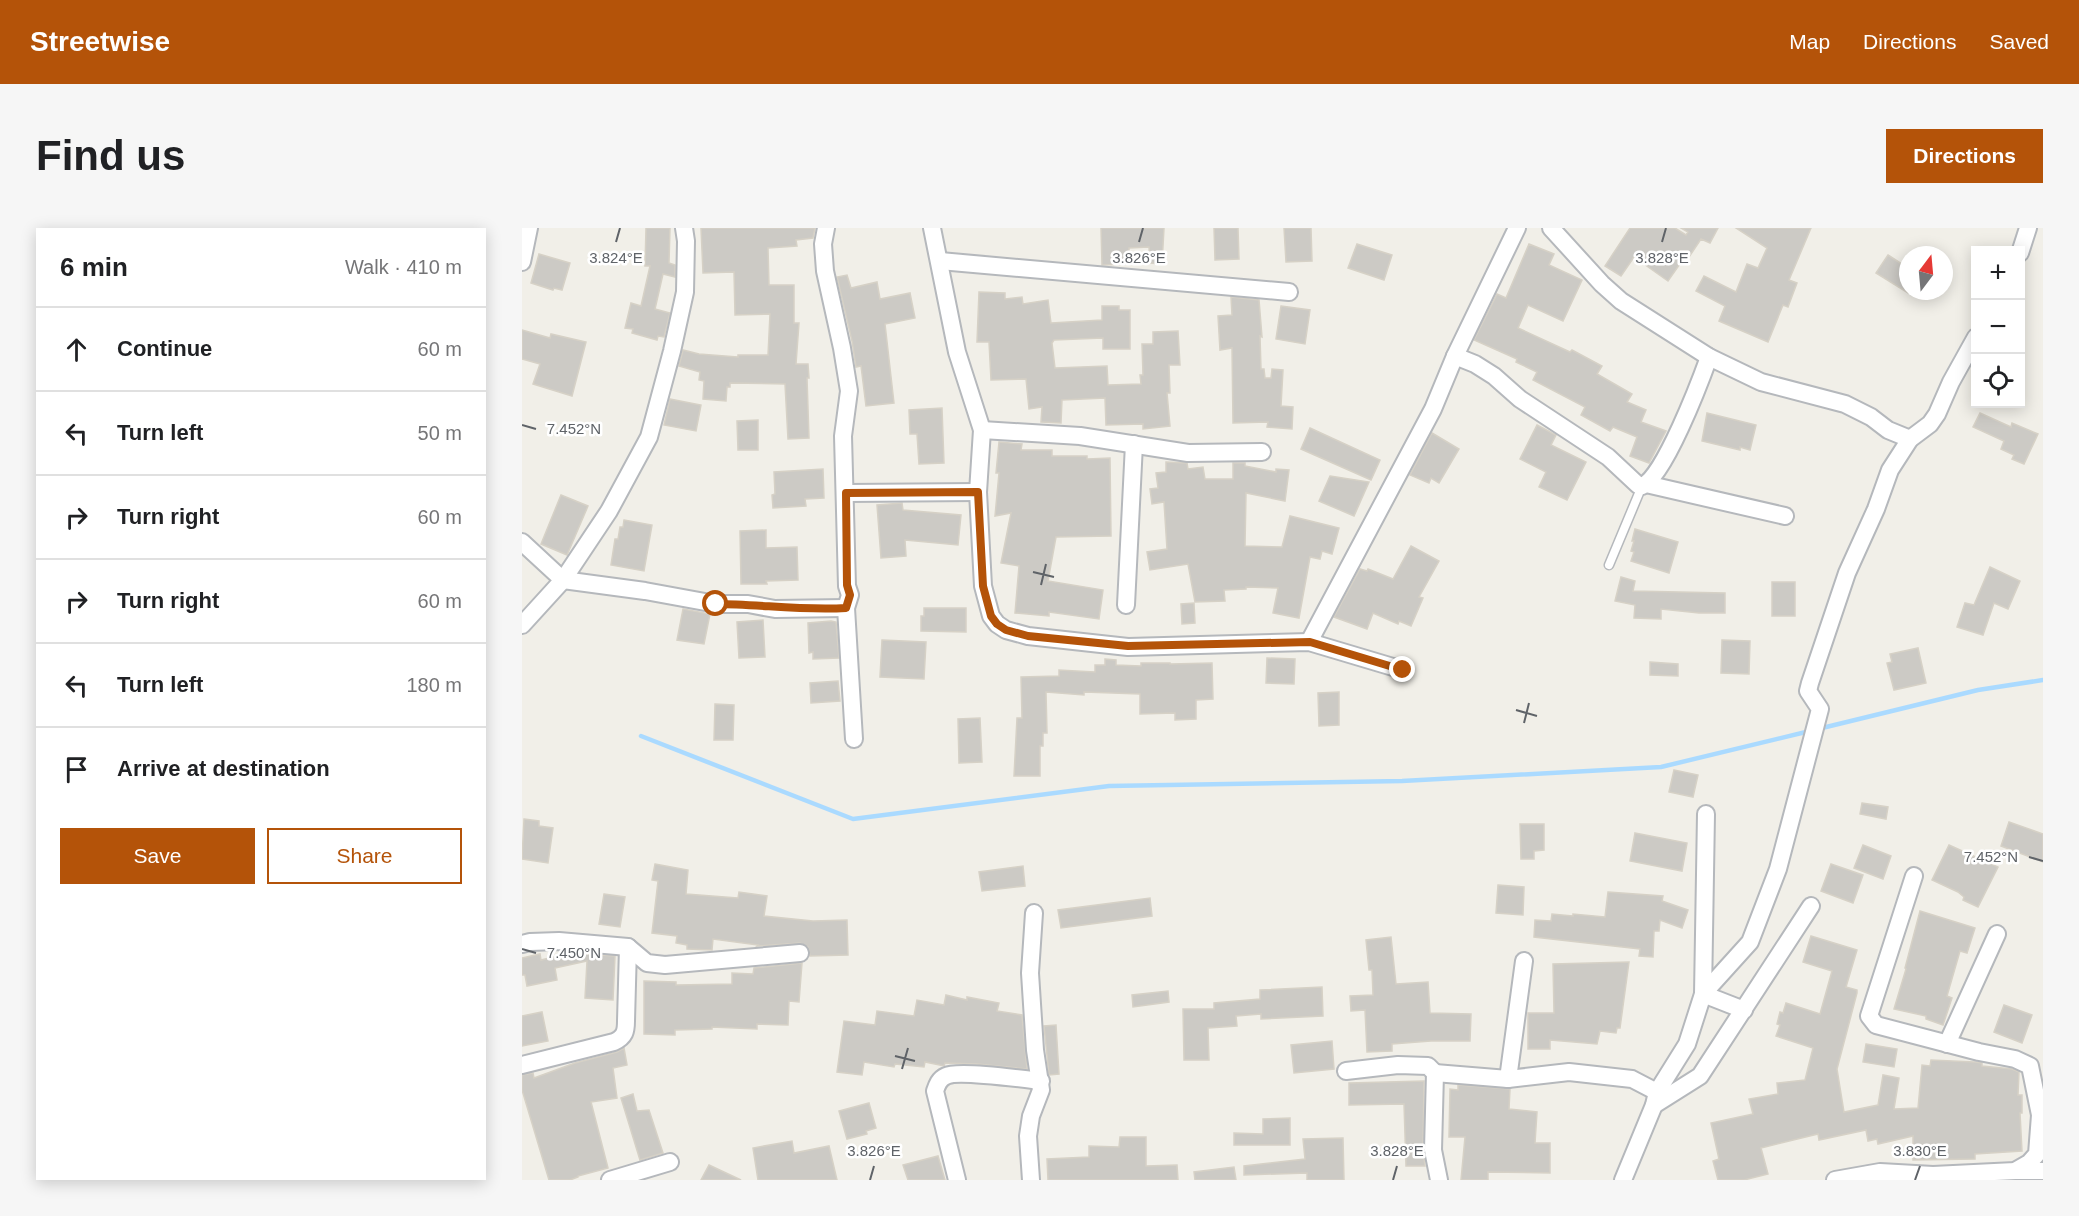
<!DOCTYPE html>
<meta charset="utf-8">
<style>
:root{--surface:#fff;--page:#f6f6f6;--text:#202124;--muted:#757577;--line:#e0e0e0;--accent:#b45309}
body{margin:0;font-family:Arial,sans-serif;background:var(--page);color:var(--text)}
.controls{position:absolute;right:18px;top:18px;display:grid;overflow:hidden;border-radius:0px;box-shadow:0 3px 15px #0003}
.controls button{width:54px;height:54px;display:grid;place-items:center;padding:0;border:0;border-bottom:2px solid var(--line);background:var(--surface);color:var(--text);font:30px sans-serif}
.compass{position:absolute;left:1377px;top:18px;width:54px;height:54px;border-radius:50%;background:var(--surface);box-shadow:0 3px 15px #0003;rotate:16deg}
.stop{position:absolute;width:18px;height:18px;margin:-14px;border:4px solid #b45309;border-radius:50%;background:#fff}
.stop.end{background:#b45309;border-color:#fff;box-shadow:0 2px 6px #0008}
.list{margin:0;padding:0;list-style:none}
h2{display:flex;justify-content:space-between;align-items:center;height:78px;margin:0;padding:0 24px;font-size:26px}
h2 small{font-size:20px;font-weight:400;color:var(--muted)}
.list li{display:grid;grid-template-columns:39px 1fr auto;gap:18px;align-items:center;box-sizing:border-box;height:84px;padding:0 24px;border-top:2px solid var(--line)}
.list b{display:block;font-size:22px;white-space:nowrap}
.list em{font-size:20px;font-style:normal;color:var(--muted)}
.actions{display:flex;gap:12px;padding:18px 24px}
.actions a{flex:1;padding:14px 0;border:2px solid var(--accent);border-radius:0px;text-align:center;font-size:21px;color:var(--accent)}
.actions .main{background:var(--accent);color:#fff}
.icon{flex:none;width:33px;height:33px;fill:none;stroke:currentColor;stroke-width:2;stroke-linecap:round;stroke-linejoin:round}
.map{position:relative;flex:none;width:1521px;height:952px;overflow:hidden;border-radius:0px}
header{display:flex;align-items:center;gap:36px;box-sizing:border-box;height:84px;padding:0 30px;background:var(--accent);color:#fff}
header strong{font-size:28px}
nav{display:flex;gap:33px;margin-inline-start:auto;font-size:21px}
.intro{display:flex;align-items:center;justify-content:space-between;box-sizing:border-box;height:144px;padding:0 36px}
h1{margin:0;font-size:42px}
.button{padding:15px 27px;border-radius:0px;background:var(--accent);color:#fff;font-size:21px;font-weight:700}
main{display:flex;gap:36px;padding:0 36px}
aside{flex:1;background:var(--surface);border-radius:0px;box-shadow:0 3px 15px #0003}
.map>svg:first-child{display:block}
</style>
<header>
<strong>Streetwise</strong>
<nav><a>Map</a><a>Directions</a><a>Saved</a></nav>
</header>
<div class="intro"><h1>Find us</h1><a class="button">Directions</a></div>
<main>
<aside>
<h2>6 min<small>Walk · 410 m</small></h2>
<ul class="list">
<li><svg class="icon" aria-label="ahead" viewBox="0 0 24 24"><path d="M12 20V5M6 11l6-6 6 6"/></svg><div><b>Continue</b></div><em>60 m</em></li>
<li><svg class="icon" aria-label="left" viewBox="0 0 24 24"><path d="M17 20v-9H6M10 6l-5 5 5 5"/></svg><div><b>Turn left</b></div><em>50 m</em></li>
<li><svg class="icon" aria-label="right" viewBox="0 0 24 24"><path d="M7 20v-9h11M14 6l5 5-5 5"/></svg><div><b>Turn right</b></div><em>60 m</em></li>
<li><svg class="icon" aria-label="right" viewBox="0 0 24 24"><path d="M7 20v-9h11M14 6l5 5-5 5"/></svg><div><b>Turn right</b></div><em>60 m</em></li>
<li><svg class="icon" aria-label="left" viewBox="0 0 24 24"><path d="M17 20v-9H6M10 6l-5 5 5 5"/></svg><div><b>Turn left</b></div><em>180 m</em></li>
<li><svg class="icon" aria-label="arrive" viewBox="0 0 24 24"><path d="M6 21V4h12l-3 4 3 4H6"/></svg><div><b>Arrive at destination</b></div></li>
</ul>
<div class="actions"><a class="main">Save</a><a>Share</a></div>
</aside>
<div class="map">
<svg width="1521" height="952" viewBox="0 0 1521 952">
<rect width="100%" height="100%" fill="#f1efe8"/>
<g fill="none" stroke-linecap="round" stroke-linejoin="round">
<g stroke="#aadaff" stroke-width="4.5">
<path d="M1296,501L1456,462L1521,452"/>
<path d="M119,508L331,591L587,558L880,553L1139,539L1288,503"/>
</g>
</g>
<g fill="#cccac5" stroke="#d6d1c6" stroke-width="1.5">
<path d="M124,0H148L147,35L153,37V49L141,46L133,81L148,85L142,109L136,108L135,112L110,105L111,101L103,100L109,75L119,78L128,38H123Z"/>
<path d="M179,0H293L291,10L274,12L275,18L246,20L247,57H272V95H277L274,136H286L287,150H285L287,210L266,211L263,156L208,155V159H205L204,173L181,171L182,153L177,152L178,144L157,138L161,122L177,126L216,129V127H246L248,86L213,87L212,44L181,45Z"/>
<path d="M579,0H642L640,36L628,35L627,19L607,20V34H605V36L580,37Z"/>
<path d="M692,0H716L717,31L693,32Z"/>
<path d="M762,0H789L790,33L764,34Z"/>
<path d="M1108,0H1153L1164,7L1166,4L1159,0H1196L1188,15L1179,11L1165,32L1162,30L1146,53L1112,29L1099,48L1083,38Z"/>
<path d="M1214,0H1289L1267,52L1275,55L1266,79L1261,77L1246,114L1197,93L1203,78L1174,63L1182,48L1214,64L1225,36L1236,40L1245,20Z"/>
<path d="M835,16L870,27L862,52L826,40Z"/>
<path d="M1007,16L1032,26L1027,37L1060,52L1041,93L1006,77L996,100L1048,124L1050,122L1080,138L1075,146L1110,166L1105,174L1124,182L1119,194L1144,203L1127,235L1108,228L1115,209L1091,199L1088,203L1059,187L1063,179L1011,152L1015,144L994,134L995,131L952,112L975,66L984,70Z"/>
<path d="M17,26L48,35L40,62L32,60L31,62L9,55Z"/>
<path d="M1366,27L1386,40V65L1354,45Z"/>
<path d="M325,47L329,60L355,54L358,71L388,65L393,90L363,96L372,175L344,178L339,138L334,139L330,113L315,49Z"/>
<path d="M457,64L483,65V71L500,69L501,76L526,72L529,95L580,92V78H597V82H608V121H581V110L532,112L530,115L533,140L585,138L586,157L619,156L618,147H621L620,116H631V104L656,103L658,137H647L648,165H645L648,198L621,201V196L584,197L583,170L540,172L539,195L519,194L520,179L507,181L504,151L469,152L467,114H455Z"/>
<path d="M709,69L737,72L740,109L738,108L739,141H742L743,150H749L750,141L761,142L759,178L771,179L770,201L745,199L746,194L711,195L710,120L698,122L696,88L710,87Z"/>
<path d="M759,78L788,82L783,116L754,111Z"/>
<path d="M0,102L28,110L29,106L64,114L50,168L11,156L18,136L0,131Z"/>
<path d="M148,171L179,177L174,203L142,197Z"/>
<path d="M420,180L422,235L397,236L395,206H388L387,182Z"/>
<path d="M1185,185L1234,197L1228,222L1218,219V222L1180,213Z"/>
<path d="M1458,185L1489,199L1490,195L1516,206L1502,236L1490,231L1492,227L1479,221L1482,213L1451,199Z"/>
<path d="M236,192V222H216L215,193Z"/>
<path d="M1015,197L1034,207L1029,217L1064,234L1045,272L1017,259L1024,244L998,231Z"/>
<path d="M788,200L858,232L849,252L779,221Z"/>
<path d="M910,205L937,221L917,255L909,250L907,255L888,247Z"/>
<path d="M477,214L500,216L499,222H530V228H565V231L588,230L589,308L534,309L526,353L581,362L577,391L527,384V388L493,385L497,338L479,335L489,285L473,288L477,245H474Z"/>
<path d="M644,234L665,235L666,241L681,239L683,251H711V235H723V238L754,244V241L767,242L763,273L724,265L723,318L760,319L768,288L817,300L810,326L800,323L798,331L788,329L777,390L751,385L756,360L724,359V361L702,362L703,373L673,374L666,336L628,342L625,324L645,321L642,274L630,276L628,261L636,260L634,245L644,244Z"/>
<path d="M301,241L302,270L283,271L284,278L251,280L250,267L253,266L252,244Z"/>
<path d="M808,248L847,254L832,288L797,273Z"/>
<path d="M39,267L66,278L45,327L19,316Z"/>
<path d="M380,275L381,282L439,287L436,317L383,312L384,328L359,330L355,277Z"/>
<path d="M102,292L130,297L122,343L89,337L93,311H96L98,299H101Z"/>
<path d="M1113,301L1156,314L1147,345L1109,333L1112,324L1109,323L1112,313H1110Z"/>
<path d="M244,302V320L275,319L276,352L244,353L245,356H219L218,303Z"/>
<path d="M889,318L917,333L897,369L901,370L889,398L877,393L876,396L851,385L845,401L812,389L838,341L845,343L846,341L871,351Z"/>
<path d="M1468,339L1498,353L1486,381L1472,375L1461,407L1435,399L1443,375L1452,377Z"/>
<path d="M1099,349L1113,353L1111,363L1203,365V385H1177L1139,381V391L1112,390L1113,377L1093,373Z"/>
<rect x="1250" y="354" width="23" height="34"/>
<path d="M672,375L673,395L660,396L659,376Z"/>
<path d="M402,380H444V404L399,403V388H402Z"/>
<path d="M161,381L188,386L182,416L155,412Z"/>
<path d="M241,392L243,429L217,430L215,394Z"/>
<path d="M309,393L314,394L317,430L291,431V424L287,425L286,395Z"/>
<path d="M360,412L404,414L402,451L358,449Z"/>
<path d="M1200,412L1228,413L1227,446L1199,445Z"/>
<path d="M1396,420L1404,455L1372,462L1365,435L1370,434L1368,426Z"/>
<path d="M745,430L773,431L772,456L744,455Z"/>
<path d="M583,431L594,432V437L619,438V435H648V436L690,435L691,471L674,472V491L653,492V485L618,486V466L562,464V467L524,464L525,505H521V518H518V548H492L495,490H500L499,449L537,448V442L573,444V437H583Z"/>
<path d="M1128,434L1156,436V448L1128,447Z"/>
<path d="M316,453L318,473L289,475L288,455Z"/>
<path d="M817,464V497L797,498L796,465Z"/>
<path d="M193,476L212,477L211,512H192Z"/>
<path d="M458,490L460,534L437,535L436,491Z"/>
<path d="M1152,542L1176,547L1171,569L1147,564Z"/>
<path d="M1340,575L1366,579L1364,591L1338,586Z"/>
<path d="M2,591L17,593V598L31,600L26,635L0,631Z"/>
<path d="M1487,594L1521,606V634L1479,618Z"/>
<path d="M998,596H1022V622L1012,623V631H999Z"/>
<path d="M1113,605L1165,615L1160,643L1108,633Z"/>
<path d="M1341,617L1369,628L1361,651L1332,640Z"/>
<path d="M1427,617L1476,639L1456,679L1441,672L1442,669L1436,664L1410,652Z"/>
<path d="M133,636L166,642L164,666L216,670L217,664L245,668L242,688L291,693L325,692L326,727L288,728L286,719L278,715L235,718L236,717L191,711L190,722L165,721V717L154,715L155,708L130,705L136,653L130,652Z"/>
<path d="M1309,636L1341,647L1331,675L1299,663Z"/>
<path d="M501,638L503,658L460,663L457,644Z"/>
<path d="M976,657L1002,659L1001,687L974,685Z"/>
<path d="M1086,664L1141,668L1140,673L1166,682L1160,700L1138,692L1137,703H1132L1131,729L1117,728L1118,721L1012,709L1013,692L1029,693L1030,686L1051,688V686L1083,689Z"/>
<path d="M82,666L103,669L98,699L77,696Z"/>
<path d="M628,670L630,688L539,700L536,682Z"/>
<path d="M1398,683L1453,700L1445,725L1438,723L1425,768L1430,770L1421,797L1404,791V788L1372,781L1384,741L1383,740Z"/>
<path d="M1289,708L1335,722L1324,759L1335,762V765L1315,841L1322,884L1356,877L1361,847L1377,850L1372,881L1396,880L1400,837L1408,838L1409,832L1453,834L1460,835V838L1490,841L1497,844L1496,867H1500V885H1498L1500,923L1453,926V931L1391,932V908L1356,916L1355,911L1346,913L1344,902L1297,912L1296,906L1239,920L1246,946L1222,952H1196L1191,933L1197,931L1189,895L1231,886L1227,871L1256,866L1255,855L1283,852L1291,820L1254,808L1258,797L1255,796L1258,784L1261,785L1264,775L1298,786L1310,743L1281,734Z"/>
<path d="M869,709L874,756L906,754L908,785L949,786L948,813H909L870,816V823L845,824L843,782L829,783L828,768L851,767L850,742H847L844,712Z"/>
<path d="M48,725L93,728L91,772L63,770L65,733L33,740L35,752L5,758L3,747H0V730L18,726L19,732Z"/>
<path d="M1107,734L1098,800H1095L1094,805L1078,803L1075,816L1028,812V821H1006V785H1032L1031,736Z"/>
<path d="M280,735L277,774L267,773L266,797L235,796V801L190,799V801L153,802V807L122,806V753L154,754V757L210,756V745L231,746L232,740Z"/>
<path d="M800,759L801,788L739,791V786L714,788L715,798L686,800L687,832H662L661,781H692V775L738,771V762Z"/>
<path d="M646,763L647,774L611,779L610,767Z"/>
<path d="M424,767L445,772V769L477,775L475,783L500,787L505,841L455,836L423,835L422,838L403,834L402,839L373,836L372,839L342,834L340,847L315,844L322,793L353,797L355,783L392,788L395,772L422,777Z"/>
<path d="M1482,777L1510,787L1500,815L1472,804Z"/>
<path d="M20,784L26,813L0,818V788Z"/>
<path d="M534,797L537,846L527,847L522,798Z"/>
<path d="M810,813L812,841L772,845L769,817Z"/>
<path d="M1344,816L1375,821L1372,839L1341,834Z"/>
<path d="M102,820L105,837L91,840L95,870L69,874L86,940L56,948V949L48,952H27L0,862V847L11,845L12,850L53,835L95,824Z"/>
<path d="M902,853L901,922L903,938H884L882,876L827,877V855Z"/>
<path d="M936,857L988,861L987,881L1015,884L1013,915H1028V945L966,944V952H939L943,909H927L928,861L936,862Z"/>
<path d="M111,866L115,883L127,882L141,925L118,932L99,870Z"/>
<path d="M347,875L354,900L344,903L345,906L325,911L317,883Z"/>
<path d="M768,890V917H712V905L741,906V891Z"/>
<path d="M598,909H624V938L655,937L656,952H526L525,931L567,929V918L597,919Z"/>
<path d="M821,910L822,952H785V945L722,947V938L783,931L781,911Z"/>
<path d="M270,913L272,925L307,918L315,952H236L231,920Z"/>
<path d="M416,928L423,952H386L381,937Z"/>
<path d="M187,937L219,952H179Z"/>
<path d="M712,939L714,952H673L672,944Z"/>
</g>
<g fill="none" stroke-linecap="round" stroke-linejoin="round">
<defs>
<path id="lane" d="M1087,337L1120,258"/>
<g id="street">
<path d="M304,0L301,16L303,43L320,120L327,163L321,208L325,358L328,367L324,380L332,511"/>
<path d="M410,0L435,124L460,202L456,264L461,358L469,388L475,396L484,402L506,408L606,419L787,414L881,442"/>
<path d="M1029,0L1080,56L1099,73L1187,129L1239,154L1323,176L1349,189L1366,202L1388,211"/>
<path d="M1498,25L1506,0"/>
<path d="M418,33L767,64"/>
<path d="M0,34L7,0"/>
<path d="M933,128L953,136L972,148L998,171L1086,229L1116,257L1120,258C1142,249 1178,154 1187,129"/>
<path d="M460,202L558,208L666,225L740,224"/>
<path d="M1124,256L1263,288"/>
<path d="M324,265L456,264"/>
<path d="M0,314L41,352L123,363L194,376H226L253,381L324,380"/>
<path d="M604,377L612,216"/>
<path d="M0,397L41,352L87,283L127,209L150,123L163,64L164,13L162,0"/>
<path d="M787,414L911,181L933,128L995,0"/>
<path d="M0,716L8,714L37,713L106,719L125,735L143,737L278,725"/>
<path d="M1222,782L1181,766L1228,714L1256,641L1298,481L1286,463L1288,455L1325,345L1354,281L1368,242L1388,211L1408,196L1415,186L1429,154L1454,109"/>
<path d="M1425,816L1475,706"/>
<path d="M0,837L92,814C103,809 104,803 104,793L106,719"/>
<path d="M824,843L876,837L906,838L913,845L911,922L917,952"/>
<path d="M913,845L986,851L1047,844L1110,851L1135,864"/>
<path d="M986,851L1002,733"/>
<path d="M1132,877L1178,848L1289,678"/>
<path d="M1493,943H1521"/>
<path d="M88,952L148,934"/>
<path d="M435,952L413,863C415,857 417,851 424,848C435,842 502,851 519,853"/>
<path d="M509,952L506,908L509,888L519,862L513,822L508,745L512,685"/>
<path d="M1101,952L1132,877L1135,864L1165,816L1181,766L1184,586"/>
<path d="M1313,952L1358,944L1411,947L1493,943L1507,935L1515,926L1518,887L1508,838L1493,831L1457,824L1354,797L1347,788L1392,648"/>
</g>
</defs>
<use href="#lane" stroke="#b5b8bc" stroke-width="11"/>
<use href="#street" stroke="#b5b8bc" stroke-width="20"/>
<use href="#lane" stroke="#fff" stroke-width="8"/>
<use href="#street" stroke="#fff" stroke-width="16"/>
</g>
<g fill="none" stroke-linecap="round" stroke-linejoin="round">
<path stroke="#b45309" stroke-width="8" d="M194,376C237,376 280,383 324,380L328,367L325,357L324,265L456,264L461,358L469,388L475,396L484,402L506,408L606,418L788,414L881,442"/>
</g>
<path fill="none" stroke="#5f6368" stroke-width="2" d="M94,14L98,0M617,14L621,0M1140,14L1144,0M0,197L14,201M511,344L532,349M519,357L524,336M994,482L1015,488M1002,495L1007,475M1507,629L1521,633M0,721L14,725M373,828L393,833M380,841L386,820M348,952L352,938M871,952L875,938M1393,952L1398,938"/>
<g font-size="15" text-anchor="middle" fill="#5f6368" stroke="#fff" stroke-width="5" stroke-linejoin="round" paint-order="stroke">
<text x="94" y="35">3.824°E</text>
<text x="617" y="35">3.826°E</text>
<text x="1140" y="35">3.828°E</text>
<text x="52" y="206">7.452°N</text>
<text x="1469" y="634">7.452°N</text>
<text x="52" y="730">7.450°N</text>
<text x="352" y="928">3.826°E</text>
<text x="875" y="928">3.828°E</text>
<text x="1398" y="928">3.830°E</text>
</g>
</svg>
<div class="controls">
<button>+</button>
<button>−</button>
<button><svg class="icon" aria-label="locate" viewBox="0 0 24 24"><circle cx="12" cy="12" r="6"/><path d="M12 2v4M12 18v4M2 12h4M18 12h4"/></svg></button>
</div>
<svg class="compass" viewBox="-18 -18 36 36"><path d="M0-13l5 13h-10z" fill="#e53935"/><path d="M0 13l5-13h-10z" fill="#757577"/></svg>
<div class="stop" style="left:194px;top:376px"></div>
<div class="stop end" style="left:881px;top:442px"></div>
</div>
</main>
